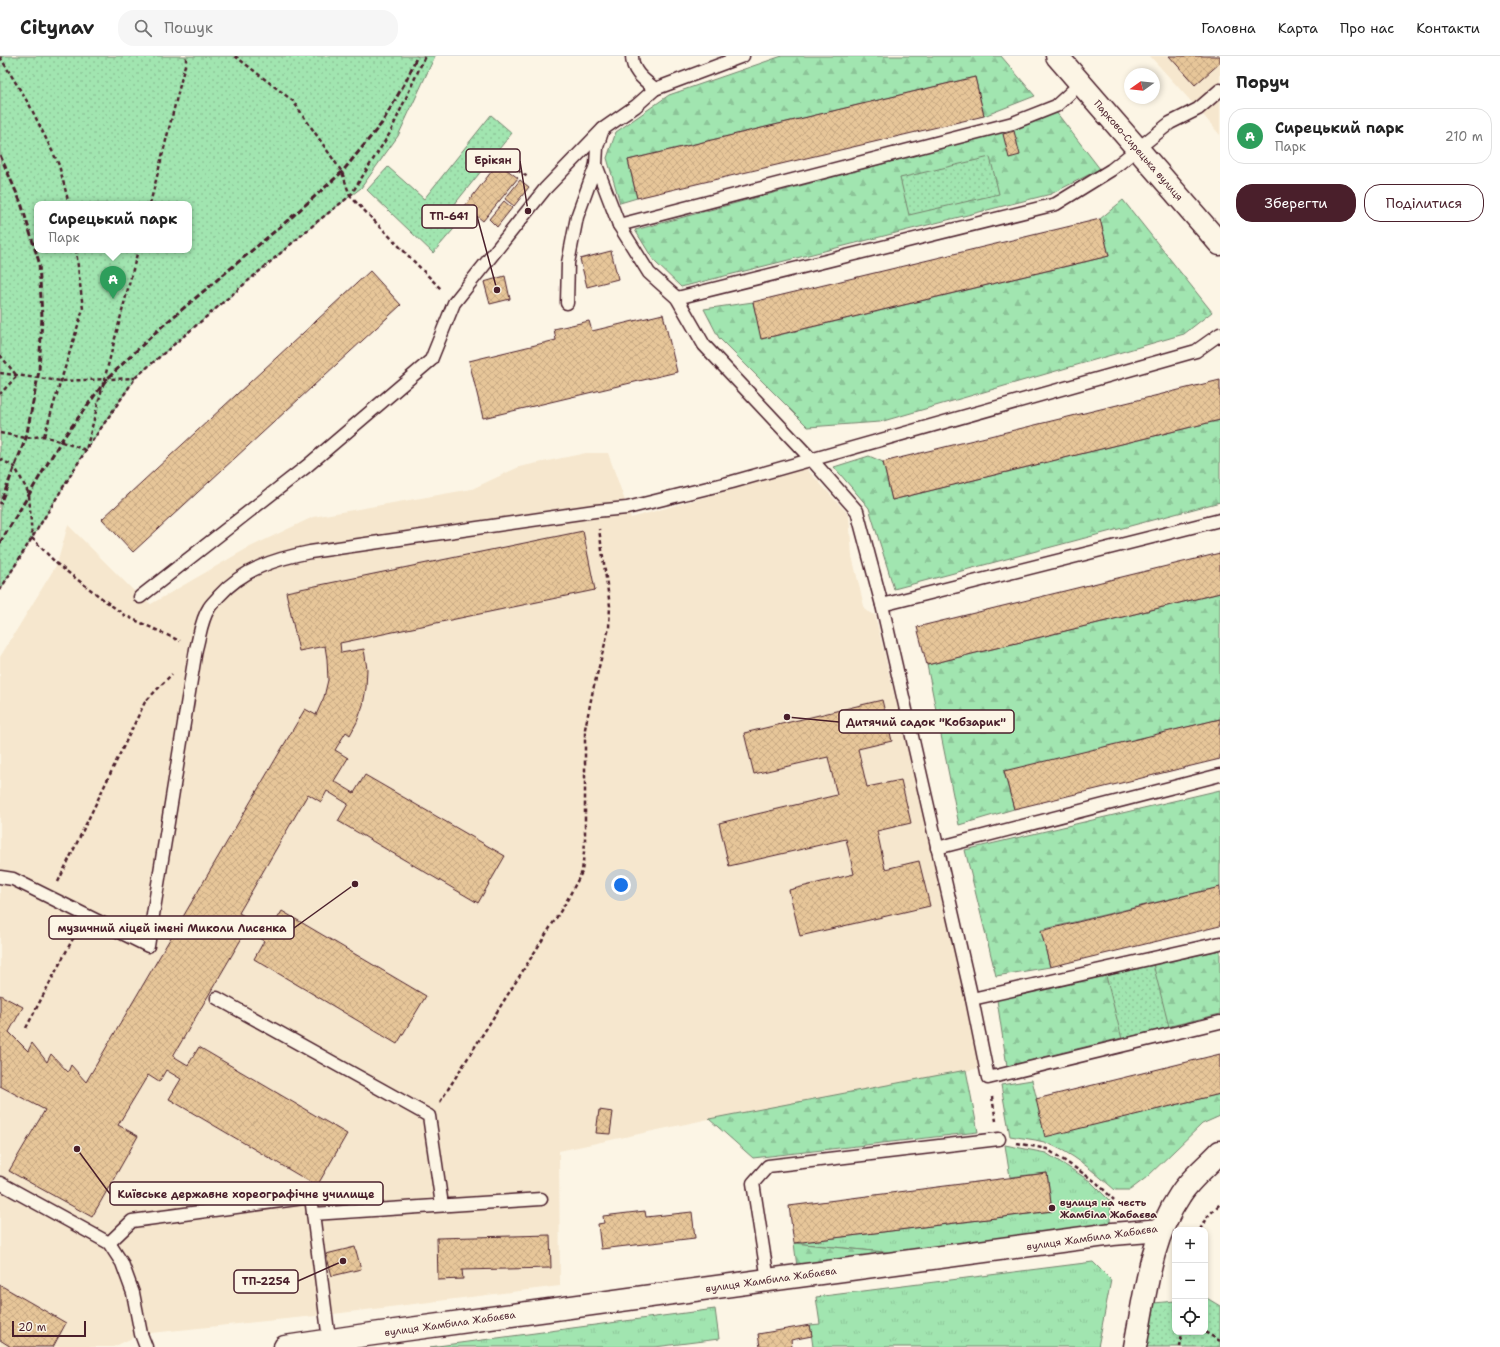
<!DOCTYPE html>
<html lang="uk">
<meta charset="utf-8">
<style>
:root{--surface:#fff;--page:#f6f6f6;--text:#222;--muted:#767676;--line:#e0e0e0;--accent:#4a1f2b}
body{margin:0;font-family:"Shantell Sans",sans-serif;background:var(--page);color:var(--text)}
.controls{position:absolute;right:12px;bottom:12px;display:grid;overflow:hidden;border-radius:8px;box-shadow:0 2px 6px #0003}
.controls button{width:36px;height:36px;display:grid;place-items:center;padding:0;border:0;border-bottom:1px solid var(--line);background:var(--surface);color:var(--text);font:20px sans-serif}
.compass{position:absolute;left:1124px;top:12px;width:36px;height:36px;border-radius:50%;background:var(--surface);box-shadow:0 2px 6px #0003;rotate:255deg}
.scale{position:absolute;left:12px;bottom:10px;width:74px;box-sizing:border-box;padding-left:4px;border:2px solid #4a1f2b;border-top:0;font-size:11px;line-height:14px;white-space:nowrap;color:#4a1f2b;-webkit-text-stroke:3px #fcf5e5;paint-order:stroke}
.you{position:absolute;left:621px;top:829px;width:14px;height:14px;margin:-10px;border:3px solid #fff;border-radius:50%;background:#1a73e8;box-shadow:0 0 0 6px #1a73e833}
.badge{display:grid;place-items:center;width:26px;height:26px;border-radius:50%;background:var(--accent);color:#fff;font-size:13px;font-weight:700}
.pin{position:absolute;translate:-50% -33px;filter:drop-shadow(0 1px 2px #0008)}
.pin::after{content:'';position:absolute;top:21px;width:14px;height:12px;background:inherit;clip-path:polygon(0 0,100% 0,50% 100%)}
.popup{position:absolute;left:34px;top:145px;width:158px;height:52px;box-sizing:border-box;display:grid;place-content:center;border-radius:8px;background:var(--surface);filter:drop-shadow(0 1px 3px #0005);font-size:13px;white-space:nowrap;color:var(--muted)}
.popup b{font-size:15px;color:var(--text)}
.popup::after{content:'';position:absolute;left:50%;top:100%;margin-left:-8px;border:8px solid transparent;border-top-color:var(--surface)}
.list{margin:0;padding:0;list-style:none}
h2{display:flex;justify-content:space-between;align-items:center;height:52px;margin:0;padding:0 16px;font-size:17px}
h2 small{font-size:13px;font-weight:400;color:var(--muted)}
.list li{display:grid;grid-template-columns:26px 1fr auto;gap:12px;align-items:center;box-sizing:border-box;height:56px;margin:0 8px 8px;padding:0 8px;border:1px solid var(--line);border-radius:16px}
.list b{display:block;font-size:15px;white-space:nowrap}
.list p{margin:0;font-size:13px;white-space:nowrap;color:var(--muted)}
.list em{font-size:13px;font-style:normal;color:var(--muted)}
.actions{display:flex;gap:8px;padding:12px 16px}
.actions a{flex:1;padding:9px 0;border:1px solid var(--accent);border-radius:16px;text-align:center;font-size:14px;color:var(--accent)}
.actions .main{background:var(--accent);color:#fff}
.icon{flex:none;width:22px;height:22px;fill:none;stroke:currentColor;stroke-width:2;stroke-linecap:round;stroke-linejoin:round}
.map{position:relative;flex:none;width:1220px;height:1291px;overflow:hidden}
header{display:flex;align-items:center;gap:24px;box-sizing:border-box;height:56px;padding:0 20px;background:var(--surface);border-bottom:1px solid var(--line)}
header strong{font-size:19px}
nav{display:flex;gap:22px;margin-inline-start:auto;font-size:14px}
.search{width:280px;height:36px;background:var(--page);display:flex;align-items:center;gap:10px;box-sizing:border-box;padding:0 14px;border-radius:16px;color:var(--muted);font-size:15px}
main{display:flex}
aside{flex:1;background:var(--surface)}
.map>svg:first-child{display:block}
</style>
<header>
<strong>Citynav</strong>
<div class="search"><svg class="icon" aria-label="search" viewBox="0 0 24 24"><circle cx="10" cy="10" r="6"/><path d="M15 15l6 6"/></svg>Пошук</div>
<nav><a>Головна</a><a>Карта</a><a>Про нас</a><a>Контакти</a></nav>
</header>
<main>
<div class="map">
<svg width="1220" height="1291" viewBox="0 0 1220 1291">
<defs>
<pattern id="grass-tufts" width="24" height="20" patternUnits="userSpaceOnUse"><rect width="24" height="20" fill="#a1e5b0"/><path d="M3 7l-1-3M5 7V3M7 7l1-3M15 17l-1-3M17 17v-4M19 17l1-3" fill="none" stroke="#8cc498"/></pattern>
<pattern id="forest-firs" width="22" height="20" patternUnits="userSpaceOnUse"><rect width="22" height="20" fill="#a1e5b0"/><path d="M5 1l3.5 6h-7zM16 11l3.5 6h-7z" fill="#8cc498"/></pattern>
<pattern id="park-dots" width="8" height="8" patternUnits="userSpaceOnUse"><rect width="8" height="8" fill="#a1e5b0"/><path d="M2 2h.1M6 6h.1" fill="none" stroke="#8cc498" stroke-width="1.8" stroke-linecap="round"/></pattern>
<pattern id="building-cross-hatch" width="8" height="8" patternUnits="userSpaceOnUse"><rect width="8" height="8" fill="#e7c699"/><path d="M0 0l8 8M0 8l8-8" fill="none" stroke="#c8aa84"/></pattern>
</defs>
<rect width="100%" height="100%" fill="#fcf5e5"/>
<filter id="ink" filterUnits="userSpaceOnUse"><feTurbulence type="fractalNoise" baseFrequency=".025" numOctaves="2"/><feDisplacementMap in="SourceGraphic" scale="8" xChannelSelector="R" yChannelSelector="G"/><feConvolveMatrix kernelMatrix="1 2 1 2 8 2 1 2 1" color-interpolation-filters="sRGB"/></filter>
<g filter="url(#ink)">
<g fill="#f6e7ce">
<path d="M1150,0H1220V79L1198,53Z"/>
<path d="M586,397H608L631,462L806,412L849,459L852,500L865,554L875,559L925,764L981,1012L709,1063L559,1095L560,1230L325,1259L141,1278L113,1291H0V601L57,508L68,469L140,541L151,548L246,493L313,461L472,433L519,411Z"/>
</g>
<g fill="url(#grass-tufts)" stroke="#76826e">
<path d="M1005,1089L1046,1097L1090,1125L1111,1146L1110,1167L893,1197L794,1187L1052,1155L1047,1117L1010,1121Z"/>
<path d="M1093,1206L1111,1224L1098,1291H813L810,1269L820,1268L816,1241Z"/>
<path d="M715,1253L719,1283L655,1291H430Z"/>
</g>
<g fill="url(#forest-firs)" stroke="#76826e">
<path d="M782,0H1001L1035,40L984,60L975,21L628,104L637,142L620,147L607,102L616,76L669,39Z"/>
<path d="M1056,56L1100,113L1051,138L681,231L654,205L635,174L1013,73Z"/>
<path d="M1123,144L1212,256L1184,278L880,366L808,371L719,282L704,253L753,246L762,283L1109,200L1100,163Z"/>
<path d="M1220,364V446L894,533L869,452L834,411L869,400L883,406L892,444Z"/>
<path d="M1220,537V663L1004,716L1014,753L959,769L927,609Z"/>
<path d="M1220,734V831L1041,874L1050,911L996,920L965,794Z"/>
<path d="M1220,894V958L1007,1010L997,944Z"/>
<path d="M966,1014L978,1076L753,1102L709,1063Z"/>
<path d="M1032,1024L1046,1080L1220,1038V1060L1202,1068L1147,1121L1130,1134H1115C1093,1115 1072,1096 1044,1086C1033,1083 1021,1082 1010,1080L1001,1029Z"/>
<path d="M794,1187L893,1197L797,1211Z"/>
</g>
<g fill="url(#park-dots)" stroke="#76826e" fill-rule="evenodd">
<path d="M0,0H435L398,80L361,132L318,165L136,321L86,394L0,534ZM37,148H189V194H37Z"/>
<path d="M491,59L512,77L449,155L459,167L433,197L367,134L388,111L424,143Z"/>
<path d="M990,101L999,138L909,159L900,122Z"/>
<path d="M1153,908L1169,971L1122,983L1106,920Z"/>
<path d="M1205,1241L1220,1250V1291H1145L1154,1247L1175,1245V1276H1205Z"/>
</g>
<g fill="url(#building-cross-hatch)" stroke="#4a1f2b">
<path d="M1169,0H1220V7L1195,29Z"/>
<path d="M975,21L984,60L637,142L628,104Z"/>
<path d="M1014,75L1020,99L1009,102L1003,78Z"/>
<path d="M498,107L518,122L483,165L465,150Z"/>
<path d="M520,124L529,131L514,150L505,143Z"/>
<path d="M504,145L512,152L497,171L489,163Z"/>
<path d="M1100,163L1109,200L761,283L753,246Z"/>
<path d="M611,195L618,223L587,231L580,203Z"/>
<path d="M370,215L401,249L133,496L102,463Z"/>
<path d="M505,220L510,243L490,248L484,226Z"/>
<path d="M663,258L677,316L483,362L469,305L556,284L554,273L589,265L592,275Z"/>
<path d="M1220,324V364L892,444L883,406Z"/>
<path d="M583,475L595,534L340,587L341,597L364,593L367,613L366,632L363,649L357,666L350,679L346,676L335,694L348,702L334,725L354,737L365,719L505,800L478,847L338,765L348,748L327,735L321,746L308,738L239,857L270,875L282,855L426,940L397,988L254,903L264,885L246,875L173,1000L188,1009L199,991L347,1078L317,1130L169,1043L181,1023L166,1014L159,1026L148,1019L118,1069L138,1080L92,1161L9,1115L45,1054L0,1030V939L23,951L9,976L28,995L32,987L47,1006L51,998L68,1016L71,1009L86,1026L305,653L316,659L324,641L328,624L327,603L325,590L299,595L286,536Z"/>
<path d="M1220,497V537L927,609L917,571Z"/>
<path d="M882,644L892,685L858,693L867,731L901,724L911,767L877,775L885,813L919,805L930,850L800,880L789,834L854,818L846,783L729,810L719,767L837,739L828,701L754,718L744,677Z"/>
<path d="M1220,663V703L1014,753L1004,715Z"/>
<path d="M1220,831V870L1050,911L1041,875Z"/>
<path d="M1220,998V1038L1045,1081L1036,1043Z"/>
<path d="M599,1054L613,1056L610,1078L596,1077Z"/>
<path d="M1047,1117L1052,1155L794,1187L789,1150Z"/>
<path d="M645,1155L646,1161L692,1156L695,1182L601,1193L598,1168L604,1167L603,1160Z"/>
<path d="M550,1179L551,1212L462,1214L463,1223L438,1224L437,1182Z"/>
<path d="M355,1191L361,1213L332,1220L326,1198Z"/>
<path d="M0,1229L66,1267L53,1291H11L0,1284Z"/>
<path d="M810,1269L812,1280L791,1284L792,1291H760L758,1278Z"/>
</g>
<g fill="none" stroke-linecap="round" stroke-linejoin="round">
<defs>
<g id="lane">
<path d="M632,0C632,16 644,24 655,33"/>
<path d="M603,73L597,91L596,109L619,169L649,217L677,242L704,289L811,403L857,455L882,549L972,943L988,1022L1220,966"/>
<path d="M619,169L1013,67L1056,50L1081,27"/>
<path d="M677,242L1056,148L1111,114L1170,67L1198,53L1220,34"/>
<path d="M567,247L568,207L577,161L596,109"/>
<path d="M140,541L307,410L431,304L454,247L545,133L603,73L636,50L655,33L743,0"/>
<path d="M882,549L1220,464"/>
<path d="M937,792L1220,719"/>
<path d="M0,821L13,823L148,890L196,593C200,579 201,564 209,552C211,548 216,544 219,540C243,513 275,503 310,496L595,455L627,452L732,426L1196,295L1220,278"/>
<path d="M217,942L429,1060L442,1149"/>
<path d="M972,943L1220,887"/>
<path d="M0,1127L109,1187L122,1207L133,1237L141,1278L146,1291"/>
<path d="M313,1158L541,1143"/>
<path d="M109,1187L132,1165L311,1141L329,1284"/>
<path d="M768,1224L753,1127L768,1110L999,1083"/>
</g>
<g id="street">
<path d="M1057,0L1220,188"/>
<path d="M285,1291L366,1279L768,1224L1113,1178L1161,1174"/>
</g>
<path id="secondary" d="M1135,1291C1145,1240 1150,1183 1180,1139C1190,1123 1207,1110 1220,1096"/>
</defs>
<use href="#lane" stroke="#4a1f2b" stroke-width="15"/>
<use href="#street" stroke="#4a1f2b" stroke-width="25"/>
<use href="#secondary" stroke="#4a1f2b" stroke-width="25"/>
<g stroke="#4a1f2b" stroke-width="2.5" stroke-dasharray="4 3" stroke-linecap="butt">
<path d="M235,0L293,45L342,116L350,140"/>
<path d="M0,1L30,50L59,109L69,148"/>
<path d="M507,113L510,109L529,122"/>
<path d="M350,140L390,77L425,0"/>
<path d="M150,148L186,5V0"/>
<path d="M0,299L17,320L0,338"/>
<path d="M0,317L61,325L135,322"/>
<path d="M0,377L26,382L44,380L86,394L138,194"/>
<path d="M44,380L83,253L76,194"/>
<path d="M0,403L15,411L29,438L32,482L57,508L124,559L180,585"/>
<path d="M0,534L86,394L136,321L318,165L350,140L441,233"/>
<path d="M58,826L145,646L172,618"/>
<path d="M26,972L77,875"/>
<path d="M992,1041L996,1065"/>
<path d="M440,1046L565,848L582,816L585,786V673L593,634L609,572L610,550L599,473"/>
<path d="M1017,1087L1047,1093L1096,1126L1114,1144"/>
<path d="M1200,1174L1206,1162L1220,1148"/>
<path d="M1205,1276L1220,1285"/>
<path d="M1180,1291L1182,1276"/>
</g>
<use href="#lane" stroke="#fcf5e5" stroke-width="12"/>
<use href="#street" stroke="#fcf5e5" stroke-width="22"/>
<use href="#secondary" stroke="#fcf5e5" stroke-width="22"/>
<g stroke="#4a1f2b" stroke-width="3" stroke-dasharray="6 3" stroke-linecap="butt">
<path d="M0,99L21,147L39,206L42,261L39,315L26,382L0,448"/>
<path d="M0,487L61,385L106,324L160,272L294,159L342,116L382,67L407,23L417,0"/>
</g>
</g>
</g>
<circle fill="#4a1f2b" stroke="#fcf5e5" stroke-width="1.5" cx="1052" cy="1152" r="4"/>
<g text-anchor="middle" stroke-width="3" stroke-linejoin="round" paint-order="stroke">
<g font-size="10" fill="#4a1f2b" stroke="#fcf5e5">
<text transform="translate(1139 94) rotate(49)" y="4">Парково-Сирецька вулиця</text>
<text transform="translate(1092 1181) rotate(-8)" y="4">вулиця Жамбила Жабаєва</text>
<text transform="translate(771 1223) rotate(-8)" y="4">вулиця Жамбила Жабаєва</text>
<text transform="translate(450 1267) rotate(-8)" y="4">вулиця Жамбила Жабаєва</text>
</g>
<g font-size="10" font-weight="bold" fill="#4a1f2b" stroke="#fcf5e5" text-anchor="start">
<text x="1060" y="1150">вулиця на честь<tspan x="1060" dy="12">Жамбіла Жабаєва</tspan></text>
</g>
</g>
<path fill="none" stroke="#4a1f2b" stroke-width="1.5" d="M528 155L520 105M497 234L477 160M787 661L839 666M355 828L294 872M77 1093L110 1138M343 1205L298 1225"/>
<g fill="#4a1f2b" stroke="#fcf5e5" stroke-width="1.5">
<circle cx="528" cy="155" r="4"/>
<circle cx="497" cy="234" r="4"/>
<circle cx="787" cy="661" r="4"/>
<circle cx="355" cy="828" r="4"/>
<circle cx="77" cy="1093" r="4"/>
<circle cx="343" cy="1205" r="4"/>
</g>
<g fill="#fcf5e5" stroke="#4a1f2b" stroke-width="1.5">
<rect x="466" y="93" width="54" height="23" rx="4"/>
<rect x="422" y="149" width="55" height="23" rx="4"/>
<rect x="839" y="654" width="175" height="23" rx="4"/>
<rect x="49" y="860" width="245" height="23" rx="4"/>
<rect x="110" y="1126" width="273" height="23" rx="4"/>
<rect x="234" y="1214" width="64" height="23" rx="4"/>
</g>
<g font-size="11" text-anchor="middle" font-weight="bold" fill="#4a1f2b">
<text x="493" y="108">Ерікян</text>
<text x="449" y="164">ТП-641</text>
<text x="926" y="670">Дитячий садок "Кобзарик"</text>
<text x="172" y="876">музичний ліцей імені Миколи Лисенка</text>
<text x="246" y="1142">Київське державне хореографічне училище</text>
<text x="266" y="1229">ТП-2254</text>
</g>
</svg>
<div class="controls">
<button>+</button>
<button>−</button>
<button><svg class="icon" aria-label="locate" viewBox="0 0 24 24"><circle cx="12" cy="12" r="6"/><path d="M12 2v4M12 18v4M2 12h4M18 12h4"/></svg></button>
</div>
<svg class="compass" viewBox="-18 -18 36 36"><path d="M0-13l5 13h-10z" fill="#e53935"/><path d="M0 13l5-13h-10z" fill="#767676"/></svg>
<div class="scale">20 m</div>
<div class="you"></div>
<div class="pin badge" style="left:113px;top:243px;background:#2e9e5b">A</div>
<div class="popup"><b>Сирецький парк</b>Парк</div>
</div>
<aside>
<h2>Поруч<small></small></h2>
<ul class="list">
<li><span class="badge" style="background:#2e9e5b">A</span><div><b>Сирецький парк</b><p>Парк</p></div><em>210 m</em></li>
</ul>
<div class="actions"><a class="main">Зберегти</a><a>Поділитися</a></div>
</aside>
</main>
